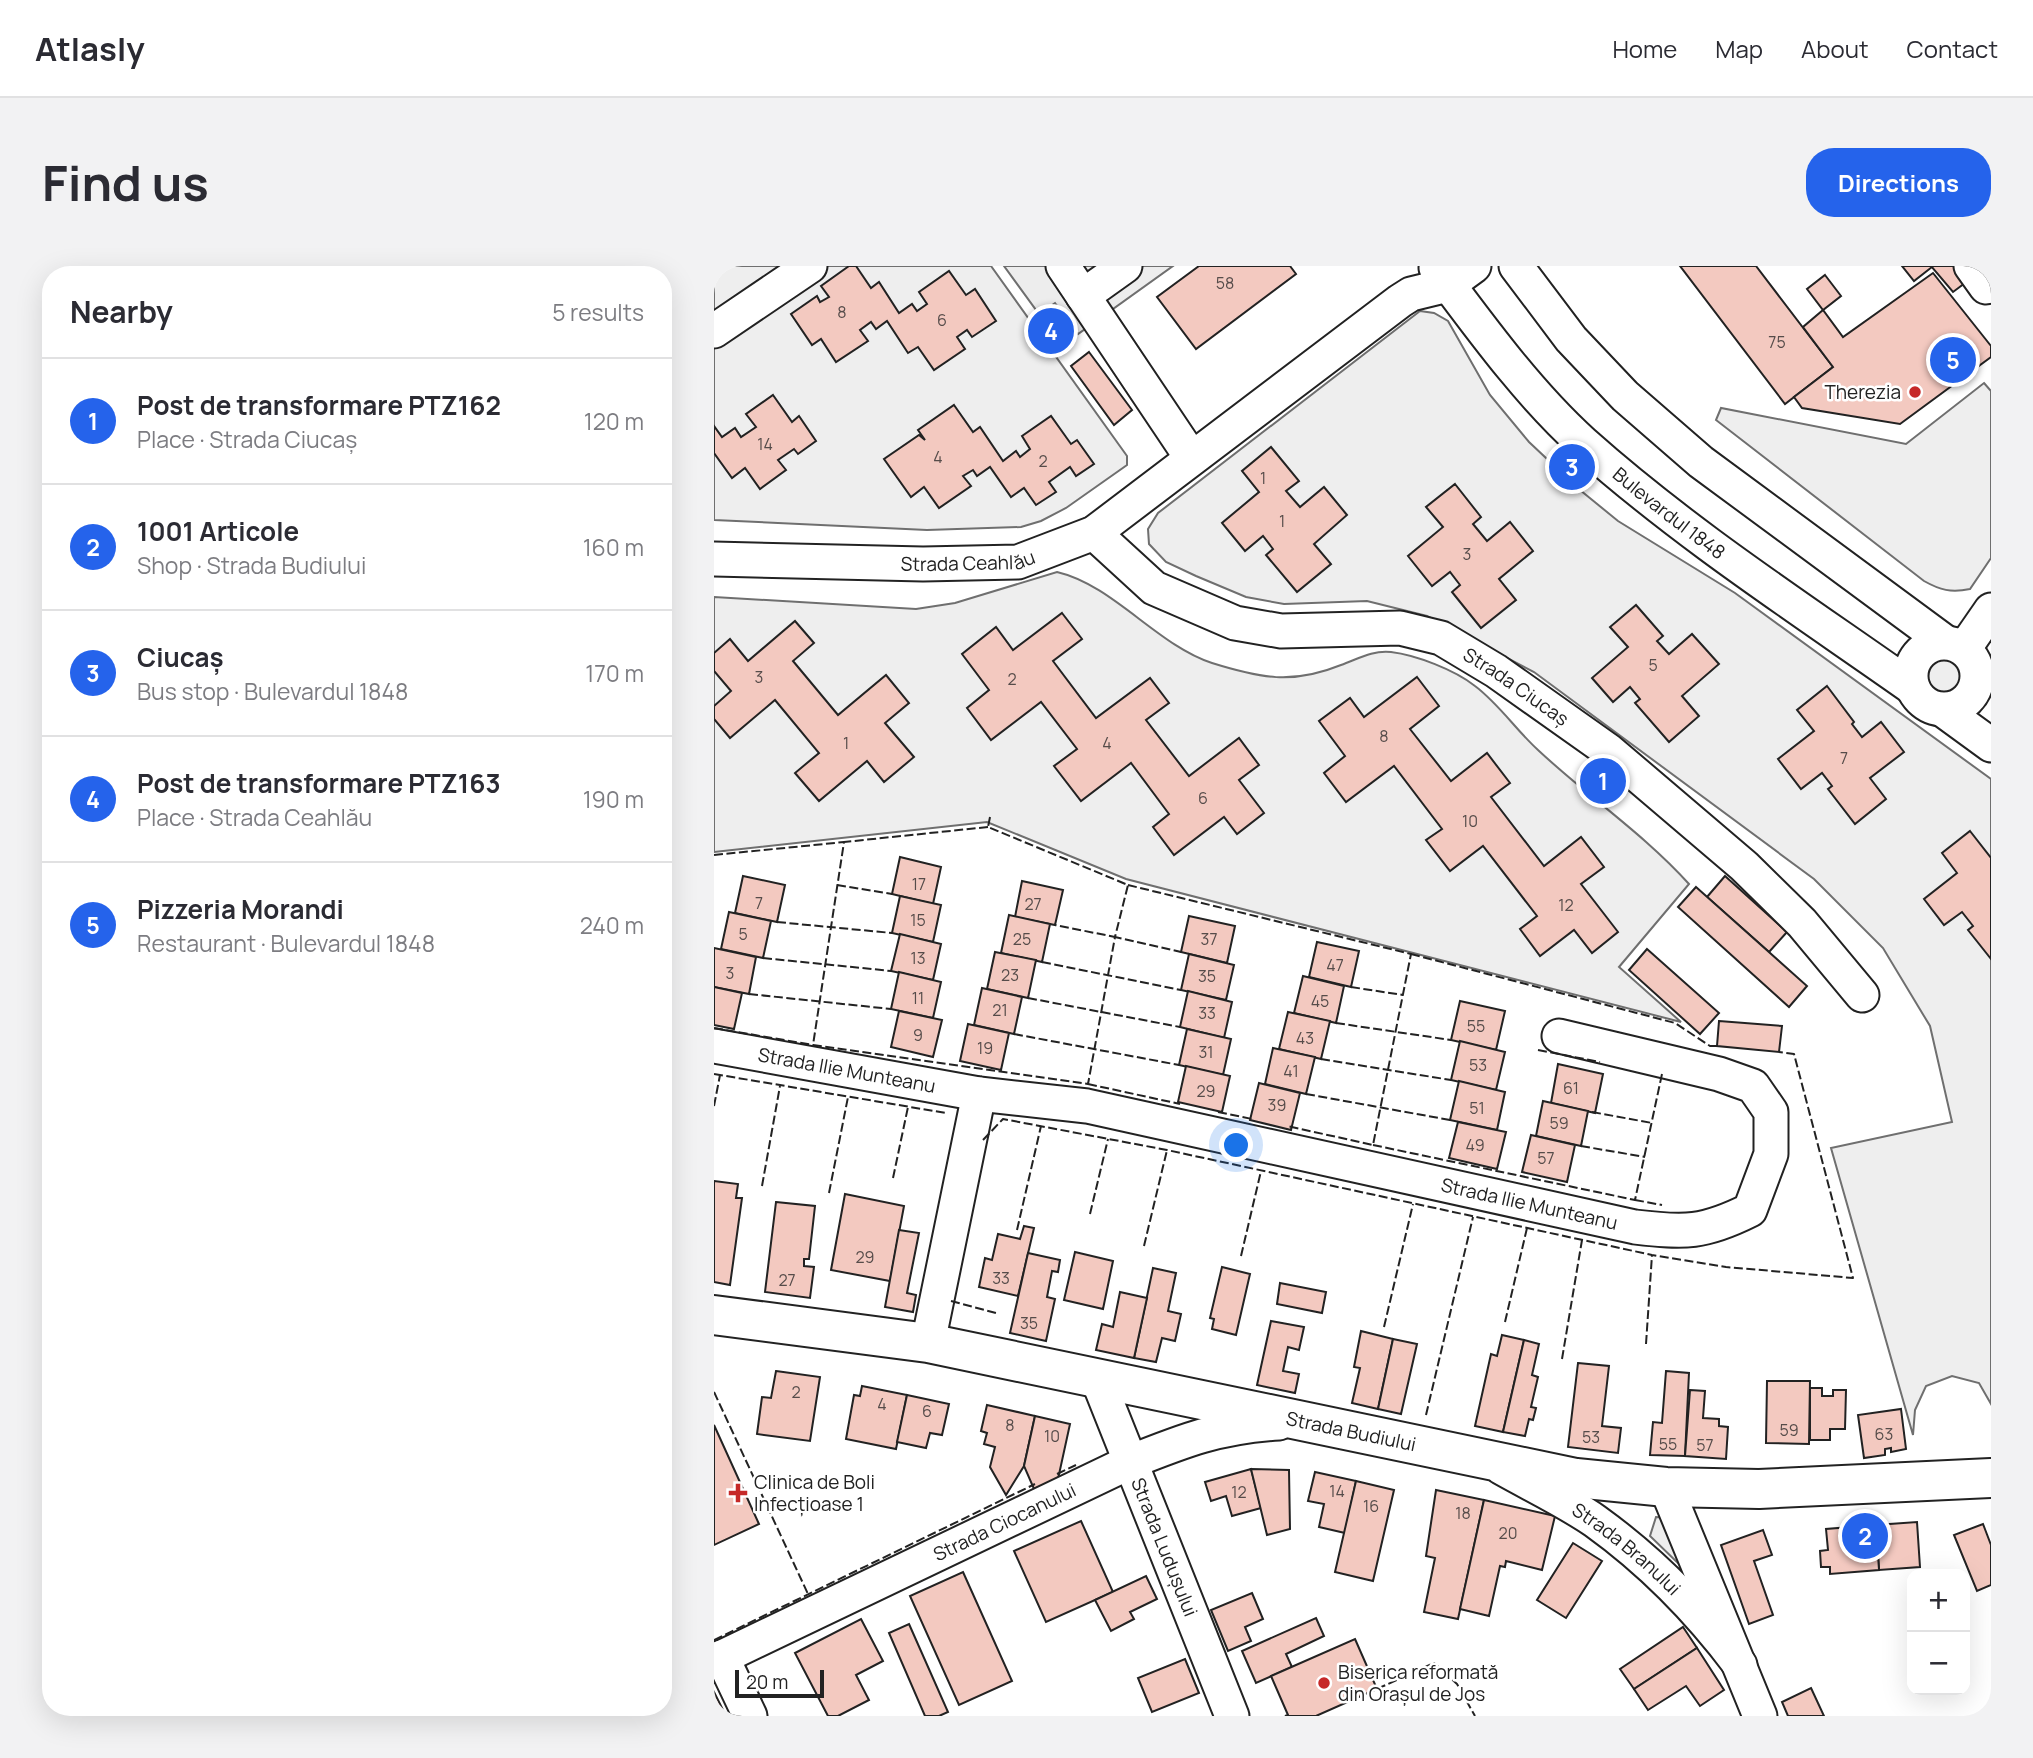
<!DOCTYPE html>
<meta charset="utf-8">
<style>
:root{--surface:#fff;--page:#f2f2f3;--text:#2b2b33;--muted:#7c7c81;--line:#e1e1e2;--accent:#2563eb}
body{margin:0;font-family:Manrope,sans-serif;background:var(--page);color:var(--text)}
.controls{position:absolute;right:21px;bottom:21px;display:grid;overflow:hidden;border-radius:14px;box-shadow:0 7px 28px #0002}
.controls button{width:63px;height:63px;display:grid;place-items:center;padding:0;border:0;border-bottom:2px solid var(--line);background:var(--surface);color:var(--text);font:35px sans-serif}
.scale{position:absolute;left:21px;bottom:18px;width:89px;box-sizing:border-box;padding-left:7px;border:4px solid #222;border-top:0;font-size:19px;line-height:24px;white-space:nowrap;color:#222;-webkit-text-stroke:5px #fff;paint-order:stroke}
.you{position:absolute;left:523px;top:880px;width:24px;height:24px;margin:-18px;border:5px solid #fff;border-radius:50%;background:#1a73e8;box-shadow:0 0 0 10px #1a73e833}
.badge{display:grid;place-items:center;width:46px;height:46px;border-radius:50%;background:var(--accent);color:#fff;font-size:23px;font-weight:700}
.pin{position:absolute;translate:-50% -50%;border:4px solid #fff;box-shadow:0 2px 7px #0006}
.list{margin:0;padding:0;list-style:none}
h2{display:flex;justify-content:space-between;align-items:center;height:91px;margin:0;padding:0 28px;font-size:30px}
h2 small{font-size:23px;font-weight:400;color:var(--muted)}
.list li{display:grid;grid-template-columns:46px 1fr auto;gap:21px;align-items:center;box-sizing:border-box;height:126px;padding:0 28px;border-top:2px solid var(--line)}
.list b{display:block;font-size:26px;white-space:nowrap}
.list p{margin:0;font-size:23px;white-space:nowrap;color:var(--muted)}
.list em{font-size:23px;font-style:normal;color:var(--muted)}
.map{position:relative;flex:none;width:1277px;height:1450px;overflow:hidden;border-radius:28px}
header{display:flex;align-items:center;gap:42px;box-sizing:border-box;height:98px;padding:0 35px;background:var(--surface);border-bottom:2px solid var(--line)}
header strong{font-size:33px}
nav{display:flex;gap:38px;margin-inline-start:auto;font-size:24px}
.intro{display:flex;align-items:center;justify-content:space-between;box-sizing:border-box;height:168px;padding:0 42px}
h1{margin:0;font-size:49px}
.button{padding:18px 32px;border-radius:28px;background:var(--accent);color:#fff;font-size:24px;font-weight:700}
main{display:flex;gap:42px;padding:0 42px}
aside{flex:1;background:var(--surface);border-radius:28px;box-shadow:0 7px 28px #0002}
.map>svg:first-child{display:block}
</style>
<header>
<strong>Atlasly</strong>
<nav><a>Home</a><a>Map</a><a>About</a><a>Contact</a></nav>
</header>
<div class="intro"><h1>Find us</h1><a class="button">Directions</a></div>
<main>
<aside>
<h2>Nearby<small>5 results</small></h2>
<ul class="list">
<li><span class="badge">1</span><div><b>Post de transformare PTZ162</b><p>Place · Strada Ciucaș</p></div><em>120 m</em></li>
<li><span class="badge">2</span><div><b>1001 Articole</b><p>Shop · Strada Budiului</p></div><em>160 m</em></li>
<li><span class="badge">3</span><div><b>Ciucaș</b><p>Bus stop · Bulevardul 1848</p></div><em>170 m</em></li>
<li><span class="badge">4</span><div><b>Post de transformare PTZ163</b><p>Place · Strada Ceahlău</p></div><em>190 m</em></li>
<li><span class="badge">5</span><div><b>Pizzeria Morandi</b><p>Restaurant · Bulevardul 1848</p></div><em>240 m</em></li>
</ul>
</aside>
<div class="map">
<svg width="1277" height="1450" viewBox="0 0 1277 1450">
<rect width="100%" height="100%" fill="#fff"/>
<g fill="#eee" stroke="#6f6f6f" stroke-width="2">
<path d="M0,0H277L413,190V199L352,242L327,255L307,261L213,264L0,254Z"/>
<path d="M706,45L720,47L734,55L776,129L815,176L866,224L904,255L1021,327L1277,513V1138L1265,1117L1238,1110L1212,1120L1201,1144L1199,1169L1117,882L1238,856L1216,760L1169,682L1100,613L820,406L713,350L653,335L570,338L532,331L482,310L452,296L435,278L434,263L444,247Z"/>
<path d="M1270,117L1277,125V292L1256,323C1237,327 1226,324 1210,315L1002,154L1007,142L1192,178Z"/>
<path d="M343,306C399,319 443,379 498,397C546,412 578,419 627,399C644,393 658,384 677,386C702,389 741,404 761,420C785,438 802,464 824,484C873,530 930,568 975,618L905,701L967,756L412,613L273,556L0,586V331L202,343L241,337Z"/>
<circle cx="1230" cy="410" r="19"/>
<path d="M942,1251L952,1252L967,1300L936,1270Z"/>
</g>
<path fill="#ededed" stroke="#6f6f6f" stroke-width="2" d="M290,0H459L364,68L341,37L325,48Z"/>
<g fill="#f3c9c0" stroke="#222" stroke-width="2">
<path d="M135,0H142L157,22L165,16L185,47L198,38L203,45L213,38L205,26L235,5L252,29L261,23L282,55L258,71L253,64L243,71L251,83L220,104L204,81L194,87L173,55L162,63L157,56L146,64L154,75L122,96L107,73L98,79L77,48L103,30L106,36L115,31L107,20Z"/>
<path d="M485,0H576L582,8L482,83L443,31Z"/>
<path d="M966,0H1042L1119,101L1071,138Z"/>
<path d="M1188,0H1217L1218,1L1200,15Z"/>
<path d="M1217,0H1251L1259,11L1239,26Z"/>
<path d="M1219,7L1277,80V91L1186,158L1088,142L1080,131L1119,101L1089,61L1109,44L1129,71Z"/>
<path d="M1111,9L1127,30L1109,44L1093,23Z"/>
<path d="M339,45L357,69L336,85L318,60Z"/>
<path d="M375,86L418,144L400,159L357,100Z"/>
<path d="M59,129L78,156L85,150L102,175L84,188L80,183L64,194L72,204L46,223L31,202L18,212L0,187V160L8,171L21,162L27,171L42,161L32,148Z"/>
<path d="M240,139L259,166L266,161L289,195L302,185L306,191L316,183L308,170L337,150L357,178L363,174L380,198L362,210L356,201L335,216L342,226L322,239L310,222L297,231L276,201L263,210L259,204L249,210L257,220L225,242L210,221L197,231L170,193L205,169L211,174L204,164Z"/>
<path d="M557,181L585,215L572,225L586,241L610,221L633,249L600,278L617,298L583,326L552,289L559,283L549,270L531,285L508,257L545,226L528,205Z"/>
<path d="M741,218L767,251L759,258L773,275L796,256L819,285L785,313L802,334L767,362L738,326L746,319L736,306L718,320L694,290L729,261L712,241Z"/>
<path d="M922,339L949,370L943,375L955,388L978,368L1005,398L968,430L985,450L955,476L921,437L926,433L916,421L899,436L878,412L914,381L896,361Z"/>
<path d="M348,347L368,373L339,395L382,452L436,412L455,437L432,454L475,510L525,472L545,499L525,514L550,547L523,568L510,551L460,589L439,561L455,548L417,497L367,535L340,500L363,483L327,436L277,474L253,442L275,424L248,388L282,361L299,384Z"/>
<path d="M81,355L100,377L79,395L124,449L172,409L195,437L171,457L200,491L170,516L153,495L105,535L81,507L105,487L61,434L16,472L0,453V440L17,425L0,405V387L16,373L34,395Z"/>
<path d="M703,411L725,440L696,463L737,515L773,487L796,517L777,531L830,600L867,571L890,601L867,618L904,666L878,687L860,664L826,690L806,663L823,650L769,580L736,605L712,574L728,563L680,500L632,536L610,507L631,490L605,455L636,432L650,451Z"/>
<path d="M1113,420L1140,456L1138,458L1148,471L1167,456L1190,486L1156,512L1172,533L1141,558L1114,523L1118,520L1108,507L1087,523L1064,493L1100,465L1083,444Z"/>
<path d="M884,497L908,516L894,532L871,513Z"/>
<path d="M1256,565L1277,592V693L1254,664L1259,660L1248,646L1230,659L1210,633L1243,607L1228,587Z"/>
<path d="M186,591L227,601L219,638L178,628Z"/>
<path d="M29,610L71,619L63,656L21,647Z"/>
<path d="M1011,610L1073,666L1055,686L993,631Z"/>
<path d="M308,615L349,624L341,659L301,651Z"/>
<path d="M982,621L1093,720L1075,741L964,641Z"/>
<path d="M186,630L227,639L219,676L178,667Z"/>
<path d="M15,646L57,655L49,692L7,683Z"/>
<path d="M295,649L336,658L328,696L287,687Z"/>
<path d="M475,650L521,660L513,697L467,686Z"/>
<path d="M186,668L227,678L219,714L177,705Z"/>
<path d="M603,676L645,685L637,721L595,711Z"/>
<path d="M0,682L42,691L35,728L0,721Z"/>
<path d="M933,683L1005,747L986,768L915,704Z"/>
<path d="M281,686L322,694L314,732L273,723Z"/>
<path d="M475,688L520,699L512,734L467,724Z"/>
<path d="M185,706L227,716L219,752L177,743Z"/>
<path d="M589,710L630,720L622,757L580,747Z"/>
<path d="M0,721L28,727L20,763L0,759Z"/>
<path d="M268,722L308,731L300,768L260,759Z"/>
<path d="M474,725L518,736L510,772L466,761Z"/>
<path d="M746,735L791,745L782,784L737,774Z"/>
<path d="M185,745L228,754L219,791L177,781Z"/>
<path d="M574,746L616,755L607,793L565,783Z"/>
<path d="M1005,755L1068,760L1065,786L1003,780Z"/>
<path d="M254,758L295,767L287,804L246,795Z"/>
<path d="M473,763L517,773L509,809L465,799Z"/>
<path d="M746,775L791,786L782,824L737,814Z"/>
<path d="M559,782L601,791L592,828L551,818Z"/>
<path d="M844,798L889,808L881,847L837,837Z"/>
<path d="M472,800L516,810L508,846L464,836Z"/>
<path d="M745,815L791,826L783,864L736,854Z"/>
<path d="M545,817L586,827L577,864L536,854Z"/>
<path d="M829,835L874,845L867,880L822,870Z"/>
<path d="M744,856L792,866L783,903L735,892Z"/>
<path d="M817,869L861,879L853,916L808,906Z"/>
<path d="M0,915L24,918L22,932H28L16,1019L0,1016Z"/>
<path d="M131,928L190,940L176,1015L117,1004Z"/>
<path d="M62,936L101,940L95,993H90V1000L100,1001L96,1032L51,1026Z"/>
<path d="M310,960L320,962L304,1030L265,1021L271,992L278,994L284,968L306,973Z"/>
<path d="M185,964L205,967L193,1027L202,1029L199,1046L171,1041Z"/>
<path d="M361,986L399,995L389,1043L350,1034Z"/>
<path d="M314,987L346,994L344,1006L338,1005L333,1031L341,1033L332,1075L296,1067Z"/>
<path d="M508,1001L536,1008L522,1069L498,1063L500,1053L496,1052Z"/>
<path d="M439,1002L462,1007L454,1045L467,1048L461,1075L448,1072L442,1096L420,1092Z"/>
<path d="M566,1017L612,1026L608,1047L563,1038Z"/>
<path d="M406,1026L433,1032L420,1092L382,1084L388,1058L399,1061Z"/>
<path d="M557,1055L590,1061L585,1084L574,1081L569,1105L585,1108L581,1127L543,1119Z"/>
<path d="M647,1065L679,1073L664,1143L638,1137L646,1102L640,1101Z"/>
<path d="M788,1069L810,1074L789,1166L761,1160L777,1088L783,1090Z"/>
<path d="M679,1073L703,1078L687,1148L664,1143Z"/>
<path d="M810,1074L825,1078L818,1109L824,1111L817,1141L822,1142L819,1154L815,1153L811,1170L789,1166Z"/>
<path d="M864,1097L895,1100L888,1160L907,1162L904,1187L854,1181Z"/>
<path d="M62,1105L106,1111L96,1175L43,1168L48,1131L57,1132Z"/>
<path d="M952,1105L975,1107L971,1190L936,1189L939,1156L948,1157Z"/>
<path d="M1053,1115H1096L1095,1178L1052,1177Z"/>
<path d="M148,1120L193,1129L182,1183L132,1173L140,1129L146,1130Z"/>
<path d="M1096,1122H1108V1130H1119V1124H1132L1131,1163H1116V1174H1096Z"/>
<path d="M976,1124L991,1125L989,1152L1005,1153V1160L1014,1161L1012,1193L971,1190Z"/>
<path d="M193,1129L235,1138L228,1169L216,1167L212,1182L183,1176Z"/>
<path d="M273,1139L321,1150L310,1200L292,1229L276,1201L281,1181L270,1178L273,1167L267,1165Z"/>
<path d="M1187,1143L1192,1183L1177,1186V1182L1171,1183V1189L1150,1192L1144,1149Z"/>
<path d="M321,1150L356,1158L344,1213L320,1223L310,1200Z"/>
<path d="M0,1159L45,1258L0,1279Z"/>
<path d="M537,1203L547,1242L518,1250L512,1230L497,1235L491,1216Z"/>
<path d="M537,1203L575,1204L576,1263L553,1269Z"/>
<path d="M601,1206L642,1215L631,1267L605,1261L610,1238L594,1235Z"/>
<path d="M642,1215L680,1224L659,1315L621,1306Z"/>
<path d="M722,1224L770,1234L744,1353L710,1346L721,1292L712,1290Z"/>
<path d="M770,1234L841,1250L828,1304L792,1295L791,1301L786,1300L775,1350L746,1343Z"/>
<path d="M367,1255L399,1326L332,1356L300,1285Z"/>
<path d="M1203,1256L1206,1301L1165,1304L1162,1259Z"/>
<path d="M1269,1258L1277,1279V1319L1263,1325L1240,1269Z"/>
<path d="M1162,1259L1165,1304L1116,1308V1301H1107L1106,1285L1114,1284L1112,1263Z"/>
<path d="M1049,1264L1058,1289L1040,1295L1059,1349L1035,1358L1007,1279Z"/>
<path d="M859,1277L888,1295L852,1352L823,1334Z"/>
<path d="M249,1306L298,1415L245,1439L196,1330Z"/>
<path d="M432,1310L443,1333L416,1346L420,1353L397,1365L381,1334Z"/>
<path d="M538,1327L549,1353L531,1361L537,1375L514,1385L497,1344Z"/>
<path d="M602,1352L610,1370L572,1388L578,1401L542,1417L528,1385Z"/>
<path d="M147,1353L169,1395L142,1409L155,1434L124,1450H114L81,1387Z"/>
<path d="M195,1358L234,1446L225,1450H211L175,1367Z"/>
<path d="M969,1361L983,1382L920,1423L906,1403Z"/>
<path d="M641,1373L663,1423L602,1450H571L574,1449L557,1410Z"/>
<path d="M983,1382L1010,1424L986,1440L972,1420L934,1444L920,1423Z"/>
<path d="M471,1393L485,1427L438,1446L424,1412Z"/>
<path d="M1097,1422L1110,1450H1074L1068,1436Z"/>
<path d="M1,1428L12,1450H0Z"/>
</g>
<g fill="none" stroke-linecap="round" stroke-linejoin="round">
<defs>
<g id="minor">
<path d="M349,0L477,191"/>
<path d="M802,0L857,73L911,130L987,196L1231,376"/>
<path d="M1257,0L1272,21L1277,17"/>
<path id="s1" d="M722,2C767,62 813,126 869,177C971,268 1087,343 1199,422"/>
<path d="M369,30L411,0"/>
<path d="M0,65L96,0"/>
<path id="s2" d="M380,267L440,322L521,357L567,365L686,362L727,372L782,405L895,485L1030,600L1088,657L1148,729"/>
<path id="s3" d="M0,293L209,298L304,296L380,267L686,35L697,28L734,19L760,0"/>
<circle cx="1230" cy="410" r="33"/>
<path d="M1250,383L1277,344"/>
<path d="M1229,444L1277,479"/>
<path id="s4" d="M0,780L265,828L373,840L921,961C971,967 990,967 1036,944L1057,888V846L1039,820L1005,808L845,770"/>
<path d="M214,1077L265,828"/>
<path id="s5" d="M383,1112L518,1450"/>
<path id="s6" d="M788,1202C818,1219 852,1235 881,1255C938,1296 984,1343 1026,1399"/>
<path d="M952,1221L1046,1450"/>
<path d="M8,1391L36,1450"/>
<path id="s7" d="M0,1395L416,1196C471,1174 504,1161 565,1157"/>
</g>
<g id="major">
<path id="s8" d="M0,1049L214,1077L862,1212L952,1221L1045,1223L1277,1212"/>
</g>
</defs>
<use href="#minor" stroke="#222" stroke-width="37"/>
<use href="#major" stroke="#222" stroke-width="42"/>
<use href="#minor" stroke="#fff" stroke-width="33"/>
<use href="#major" stroke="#fff" stroke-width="38"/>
<g stroke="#222" stroke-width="2" stroke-dasharray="9 3.5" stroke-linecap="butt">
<path d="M276,551L274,561L414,619L401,671L341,659"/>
<path d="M274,561L130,576L99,779L374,818L401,671L467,686"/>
<path d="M0,589L130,576"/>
<path d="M123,619L178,628"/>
<path d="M414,619L697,688L659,879L573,860"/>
<path d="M63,656L178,667"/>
<path d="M697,688L961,757L996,780H1003"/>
<path d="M49,692L177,705"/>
<path d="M328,696L467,724"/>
<path d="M637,721L689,729"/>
<path d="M35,728L177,743"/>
<path d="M314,732L466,761"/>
<path d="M622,757L737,774"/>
<path d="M0,762L99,779"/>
<path d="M300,768L465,799"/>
<path d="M824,784L886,796"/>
<path d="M607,793L737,814"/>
<path d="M0,808L232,847"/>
<path d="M374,818L466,838"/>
<path d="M592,828L736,854"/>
<path d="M0,840L6,809"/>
<path d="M504,846L538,853"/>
<path d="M878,846L938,857"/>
<path d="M269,874L289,853L453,884L938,989L1012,1001L1139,1012L1080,788L1065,786"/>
<path d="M659,879L921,934L948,808"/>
<path d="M867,880L931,891"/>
<path d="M179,912L194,841"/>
<path d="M48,920L66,820"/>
<path d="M115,927L134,831"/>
<path d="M921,934L948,939"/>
<path d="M376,948L394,873"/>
<path d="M303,964L327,860"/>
<path d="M430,980L453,884"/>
<path d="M527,990L547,905"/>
<path d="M237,1035L282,1047"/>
<path d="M791,1056L813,962"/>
<path d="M670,1061L699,938"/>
<path d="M932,1078L938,989"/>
<path d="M848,1093L868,974"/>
<path d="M0,1126L94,1328"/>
<path d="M712,1149L759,951"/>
<path d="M343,1208L362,1199"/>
<path d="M0,1374L321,1218"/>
<path d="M663,1423L720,1397L743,1418L761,1450"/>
</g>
</g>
<g fill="#c62828" stroke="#fff" stroke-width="2.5">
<circle cx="1201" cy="126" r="7"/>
<path d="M20.5 1216.5h7v7h7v7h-7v7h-7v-7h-7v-7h7z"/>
<circle cx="610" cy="1417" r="7"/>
</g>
<g text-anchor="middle" stroke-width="5" stroke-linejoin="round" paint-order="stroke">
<g font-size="16" fill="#564c4a">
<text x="511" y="23">58</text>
<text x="128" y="52">8</text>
<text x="228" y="60">6</text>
<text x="1063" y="82">75</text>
<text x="51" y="184">14</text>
<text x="224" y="197">4</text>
<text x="329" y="201">2</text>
<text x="549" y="218">1</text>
<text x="568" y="261">1</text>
<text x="753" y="294">3</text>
<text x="939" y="405">5</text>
<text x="45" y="417">3</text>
<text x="298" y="419">2</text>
<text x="670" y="476">8</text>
<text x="132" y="483">1</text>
<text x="393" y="483">4</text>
<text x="1130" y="498">7</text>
<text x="489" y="538">6</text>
<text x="756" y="561">10</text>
<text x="205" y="624">17</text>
<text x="45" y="643">7</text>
<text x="319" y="644">27</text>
<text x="852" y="645">12</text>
<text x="204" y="660">15</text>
<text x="29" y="674">5</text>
<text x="308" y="679">25</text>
<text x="495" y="679">37</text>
<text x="204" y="698">13</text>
<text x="621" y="705">47</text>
<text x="16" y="713">3</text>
<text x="296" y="715">23</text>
<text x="493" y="716">35</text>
<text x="204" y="738">11</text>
<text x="606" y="741">45</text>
<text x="286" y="750">21</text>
<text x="493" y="753">33</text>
<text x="762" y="766">55</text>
<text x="204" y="775">9</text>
<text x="591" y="778">43</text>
<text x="271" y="788">19</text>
<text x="492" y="792">31</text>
<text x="764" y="805">53</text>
<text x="577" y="811">41</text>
<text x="857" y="828">61</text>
<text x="492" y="831">29</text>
<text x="563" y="845">39</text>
<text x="763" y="848">51</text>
<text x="845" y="863">59</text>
<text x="761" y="885">49</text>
<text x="832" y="898">57</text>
<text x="151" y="997">29</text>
<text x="287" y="1018">33</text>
<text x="73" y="1020">27</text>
<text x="315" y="1063">35</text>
<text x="82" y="1132">2</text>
<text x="168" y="1144">4</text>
<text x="213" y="1151">6</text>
<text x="296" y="1165">8</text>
<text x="1075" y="1170">59</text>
<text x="1170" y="1174">63</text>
<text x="338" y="1176">10</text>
<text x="877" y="1177">53</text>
<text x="954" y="1184">55</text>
<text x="991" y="1185">57</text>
<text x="623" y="1231">14</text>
<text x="525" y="1232">12</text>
<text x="657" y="1246">16</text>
<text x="749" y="1253">18</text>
<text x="794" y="1273">20</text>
</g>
<g font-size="19" fill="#222" stroke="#fff" text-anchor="start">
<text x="1187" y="133" text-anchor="end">Therezia</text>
<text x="40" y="1223">Clinica de Boli<tspan x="40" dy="22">Infecțioase 1</tspan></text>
<text x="624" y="1413">Biserica reformată<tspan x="624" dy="22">din Orașul de Jos</tspan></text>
</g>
<g font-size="19" fill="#222" stroke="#fff">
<text dy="7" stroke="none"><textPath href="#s1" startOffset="340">Bulevardul 1848</textPath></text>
<text dy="7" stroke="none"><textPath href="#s3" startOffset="254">Strada Ceahlău</textPath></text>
<text dy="7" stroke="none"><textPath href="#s2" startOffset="467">Strada Ciucaș</textPath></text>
<text dy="7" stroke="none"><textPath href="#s4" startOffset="135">Strada Ilie Munteanu</textPath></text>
<text dy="7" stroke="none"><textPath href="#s4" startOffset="831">Strada Ilie Munteanu</textPath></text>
<text dy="7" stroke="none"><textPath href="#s8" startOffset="648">Strada Budiului</textPath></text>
<text dy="7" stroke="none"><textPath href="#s7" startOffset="322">Strada Ciocanului</textPath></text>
<text dy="7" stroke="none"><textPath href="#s5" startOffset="182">Strada Ludușului</textPath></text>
<text dy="7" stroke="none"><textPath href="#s6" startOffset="149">Strada Branului</textPath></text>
</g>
</g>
</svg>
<div class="controls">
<button>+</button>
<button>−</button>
</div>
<div class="scale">20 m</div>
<div class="you"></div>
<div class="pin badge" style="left:889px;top:515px">1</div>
<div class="pin badge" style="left:1151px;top:1270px">2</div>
<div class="pin badge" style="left:858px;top:201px">3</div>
<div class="pin badge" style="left:337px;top:65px">4</div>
<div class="pin badge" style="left:1239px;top:94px">5</div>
</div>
</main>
